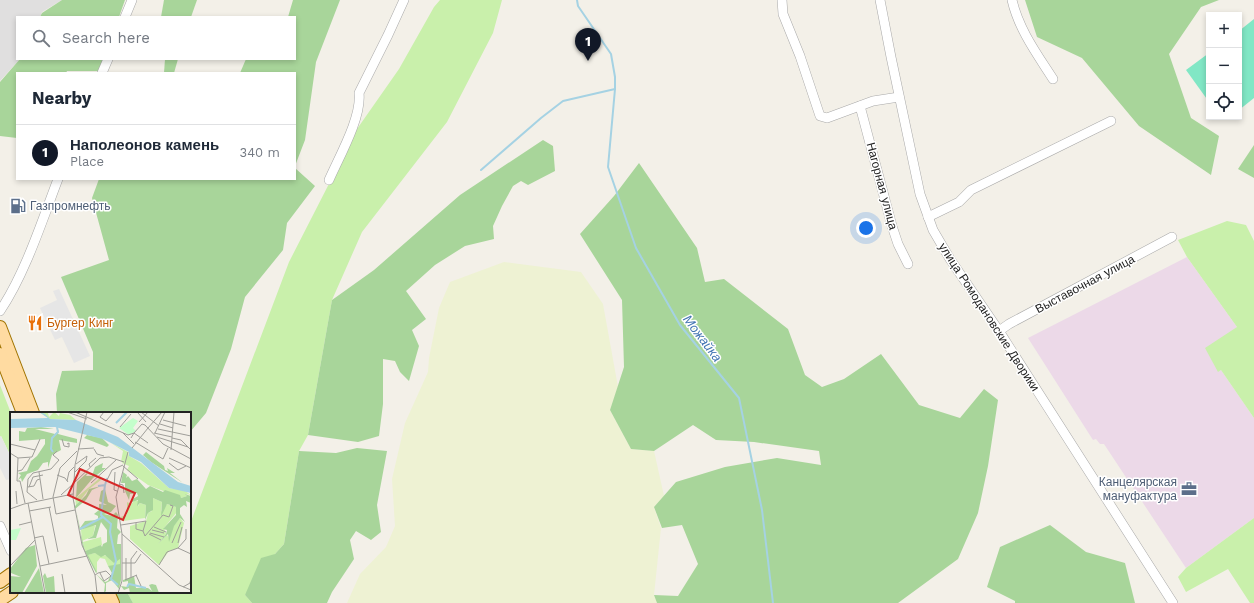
<!DOCTYPE html>
<meta charset="utf-8">
<style>
:root{--surface:#fff;--page:#f6f6f7;--text:#1f2937;--muted:#747a83;--line:#e0e1e3;--accent:#111827}
body{margin:0;font-family:"Work Sans",sans-serif;background:var(--page);color:var(--text)}
.controls{position:absolute;right:12px;top:12px;display:grid;overflow:hidden;border-radius:0px;box-shadow:0 2px 6px #0003}
.controls button{width:36px;height:36px;display:grid;place-items:center;padding:0;border:0;border-bottom:1px solid var(--line);background:var(--surface);color:var(--text);font:20px sans-serif}
.you{position:absolute;left:866px;top:228px;width:14px;height:14px;margin:-10px;border:3px solid #fff;border-radius:50%;background:#1a73e8;box-shadow:0 0 0 6px #1a73e833}
.badge{display:grid;place-items:center;width:26px;height:26px;border-radius:50%;background:var(--accent);color:#fff;font-size:13px;font-weight:700}
.pin{position:absolute;translate:-50% -33px;filter:drop-shadow(0 1px 2px #0008)}
.pin::after{content:'';position:absolute;top:21px;width:14px;height:12px;background:inherit;clip-path:polygon(0 0,100% 0,50% 100%)}
.list{margin:0;padding:0;list-style:none}
h2{display:flex;justify-content:space-between;align-items:center;height:52px;margin:0;padding:0 16px;font-size:17px}
h2 small{font-size:13px;font-weight:400;color:var(--muted)}
.list li{display:grid;grid-template-columns:26px 1fr auto;gap:12px;align-items:center;box-sizing:border-box;height:56px;padding:0 16px;border-top:1px solid var(--line)}
.list b{display:block;font-size:15px;white-space:nowrap}
.list p{margin:0;font-size:13px;white-space:nowrap;color:var(--muted)}
.list em{font-size:13px;font-style:normal;color:var(--muted)}
.icon{flex:none;width:22px;height:22px;fill:none;stroke:currentColor;stroke-width:2;stroke-linecap:round;stroke-linejoin:round}
.map{position:relative;flex:none;width:1254px;height:603px;overflow:hidden}
.search{position:absolute;background:var(--surface);box-shadow:0 2px 6px #0003;left:16px;top:16px;width:280px;height:44px;display:flex;align-items:center;gap:10px;box-sizing:border-box;padding:0 14px;border-radius:0px;color:var(--muted);font-size:15px}
.panel{position:absolute;background:var(--surface);box-shadow:0 2px 6px #0003;left:16px;top:72px;width:280px;height:108px;border-radius:0px}
.map>svg:first-child{display:block}
</style>
<div class="map">
<svg width="1254" height="603" viewBox="0 0 1254 603">
<rect width="100%" height="100%" fill="#f3f0e8"/>
<path fill="#e0dfdf" d="M0,0H62L42,12L40,17H17V59H20L0,81Z"/>
<path fill="#ecd9e8" d="M1187,257L1237,327L1218,372L1221,370L1254,418V518L1186,568L1104,444H1100L1096,439L1093,440L1028,338Z"/>
<path fill="#eef2d3" d="M504,262L581,272L603,304L618,387L610,410L631,449L654,451L664,496L654,507L661,528L654,595L657,603H347L360,574L386,547L395,526L392,479L405,423L428,372L429,358L439,308L450,282Z"/>
<g fill="#c9f0ab">
<path d="M440,0H502L493,33L447,122L362,232L332,300L308,435L299,451L284,544L275,554L245,595L252,603H133L127,592H190V524L289,262L357,129L399,69L434,7Z"/>
<path d="M1227,221L1246,225L1254,241V418L1221,370L1218,372L1205,348L1237,327L1187,257L1178,240Z"/>
<path d="M0,385L11,413V457L1,436L0,437Z"/>
<path d="M1254,518V603H1250L1228,569L1186,592L1178,577L1186,568Z"/>
</g>
<g fill="#a8d59a">
<path d="M62,0H125L119,17H40L42,13Z"/>
<path d="M164,0H197L191,17H161Z"/>
<path d="M293,0H340L316,62L305,140L295,166V73H240L246,59H295V17H288Z"/>
<path d="M1025,0H1219L1201,7L1169,54L1191,118L1219,136L1211,175L1139,126L1082,58L1037,37Z"/>
<path d="M20,59H105L100,71H67L66,73H17V138L0,136V82Z"/>
<path d="M165,59H178L174,73H164Z"/>
<path d="M543,140L553,146L555,171L528,185L521,181L513,186L502,206L493,226L494,239L465,246L435,265L406,291L426,319L412,330L419,346L409,381L400,372L395,361L383,359V404L379,436L358,442L308,435L332,300L374,270L460,195Z"/>
<path d="M1254,145V178L1238,169Z"/>
<path d="M639,163L697,248L705,282L724,279L788,329L805,375L822,387L844,379L881,354L919,405L960,418L984,389L998,400L988,466L978,513L958,559L898,603H657L654,595L678,596L698,564L682,525L662,528L654,507L676,482L725,467L777,458L821,465L819,451L754,442L716,440L693,425L654,451L631,449L610,410L624,367L622,300L580,234L614,196Z"/>
<path d="M295,168L315,186L287,223L283,250L245,297L231,349L206,413L190,432V413H57L56,394L62,371L93,370V352L61,277L109,260L92,198L99,179H295Z"/>
<path d="M357,448L387,451L377,505L381,532L371,540L356,531L350,540L354,559L332,592L327,603H252L245,595L261,558L275,554L284,544L299,451L336,453Z"/>
<path d="M1050,525L1086,552L1125,563L1135,603H1015V601L987,587L1000,547Z"/>
<path d="M114,592H127L133,603H120Z"/>
</g>
<g fill="#81e7c5">
<path d="M1254,19V98L1239,110V31Z"/>
<path d="M1209,53V102L1186,70Z"/>
</g>
<g fill="#e6e6e6">
<path d="M59,289L90,356L74,363L62,337L55,340L40,308L57,300L53,291Z"/>
<path d="M1,436L11,457V479L6,480L0,468V437Z"/>
</g>
<g fill="none" stroke-linecap="round" stroke-linejoin="round">
<g stroke="#a5d2e3" stroke-width="2">
<path d="M615,89L608,167L636,248L680,325L739,398L762,510L773,603"/>
<path d="M481,170L541,118L563,101L615,89V77L611,54L578,6L577,0"/>
</g>
<defs>
<g id="minor">
<path d="M782,0L783,14L800,56L820,116L827,118L873,101L899,97"/>
<path d="M880,0L891,57L920,194L933,230L950,259L999,331L1173,603"/>
<path d="M1012,0C1019,30 1037,54 1053,79"/>
<path d="M125,17L132,0"/>
<path d="M102,73L108,59"/>
<path d="M860,106L892,226L898,244L908,264"/>
<path d="M329,180C339,157 362,117 359,93L388,35L404,0"/>
<path d="M928,217L959,202L971,190L1111,121"/>
<path d="M0,311C25,274 42,221 58,179"/>
<path d="M999,331L1009,324L1172,237"/>
<path d="M0,526L11,551"/>
</g>
<g id="major">
<path d="M0,327L33,413"/>
<path d="M0,354L23,413"/>
<path d="M0,582L11,574"/>
<path d="M98,592L103,603"/>
<path d="M108,592L113,603"/>
<path d="M0,600L12,592"/>
</g>
</defs>
<use href="#minor" stroke="#a9a9a9" stroke-width="10"/>
<use href="#major" stroke="#a07300" stroke-width="14"/>
<use href="#minor" stroke="#fff" stroke-width="9"/>
<use href="#major" stroke="#ffdba1" stroke-width="12"/>
</g>
<defs>
<symbol id="fuel-bare" viewBox="-9 -9 18 18"><path d="M-5.5-6h7V0h2V4h1.3V-2.5L3-4.5l.8-.8L6-3V5H2.5V1h-1V6h-7ZM-4.2-4.7v3.2H.2V-4.7Z" fill="#5c6f8a" stroke="#fff" stroke-width="2.5" paint-order="stroke"/></symbol>
<symbol id="restaurant-bare" viewBox="-9 -9 18 18"><path d="M-5-6h1v4h1v-4h1v4h1v-4h1v5L-1.5 .5V6h-2V.5L-5-1ZM5-6V6H3V1.5H1.5Q1.5-4 5-6Z" fill="#e8710a" stroke="#fff" stroke-width="2.5" paint-order="stroke"/></symbol>
<symbol id="office-bare" viewBox="-9 -9 18 18"><path d="M-6-3h4V-5.5h4V-3h4V5H-6ZM-1-4.5V-3h2v-1.5ZM-6 0V1H6V0Z" fill="#5c6f8a" stroke="#fff" stroke-width="2.5" paint-order="stroke"/></symbol>
</defs>
<g fill-rule="evenodd">
<use href="#fuel-bare" x="7" y="195" width="22" height="22"/>
<use href="#restaurant-bare" x="24" y="312" width="22" height="22"/>
<use href="#office-bare" x="1178" y="478" width="22" height="22"/>
</g>
<g text-anchor="middle" stroke-width="3" stroke-linejoin="round" paint-order="stroke">
<g font-size="12" fill="#222" stroke="#fff">
<text transform="translate(882 186) rotate(75)" y="4">Нагорная улица</text>
<text transform="translate(1085 284) rotate(-28)" y="4">Выставочная улица</text>
<text transform="translate(989 317) rotate(57)" y="4">улица Ромодановские Дворики</text>
</g>
<g font-size="12" fill="#4e5e75" stroke="#fff" text-anchor="start">
<text x="30" y="210">Газпромнефть</text>
<text x="1177" y="486" text-anchor="end">Канцелярская<tspan x="1177" dy="14">мануфактура</tspan></text>
</g>
<g font-size="12" fill="#c56008" stroke="#fff" text-anchor="start">
<text x="47" y="327">Бургер Кинг</text>
</g>
<g font-size="13" font-style="italic" fill="#4174b2" stroke="#fff">
<text transform="translate(703 338) rotate(53)" y="5">Можайка</text>
</g>
</g>
<g transform="translate(10 412)">
<rect width="181" height="181" fill="#f3f0e8"/>
<path d="M29,0L38,1L39,5L44,0L49,4L50,1L60,3L66,8L40,7ZM101,31L118,40L119,44L131,51L159,76L174,78L181,83L176,82L177,84L171,86L138,73L117,58L119,54L112,51L114,48L111,50L113,39ZM91,65V68L79,77L66,94L65,82L66,86ZM143,86L152,90L151,100L157,92L166,95L167,100L154,116L156,122L148,132L157,123L159,126L161,117L170,106L174,111L168,136L159,139L149,153L120,127V114L136,109L138,101L142,99ZM125,88L128,89V94L130,91L136,93L135,106L113,109L110,105L117,103V90L121,92ZM82,113L85,114L83,124L72,129L71,118ZM91,125L92,133L75,139L73,130ZM85,141L97,144L103,149L110,147L111,159L105,154H98L95,147L90,146L87,150V160L77,143Z" fill="#c9f0ab"/>
<path d="M31,15L44,17H25L45,22L49,18L48,22L67,27V31L49,28L51,38L42,43L38,56V50L33,51L28,58L17,62L12,70L11,66L8,68L11,63L8,61L17,59L21,49L27,44L35,32V27L9,29V19L15,20L17,16ZM77,23L92,26L99,33L97,35L74,26ZM136,40L154,54L155,58L158,59L157,56L165,61H160L173,71L141,50L133,43ZM93,51L92,56H96L83,66L66,86L67,70L79,59L76,64H82L85,55ZM113,60L117,63L116,66L118,64L122,69L127,67L136,77L140,74L153,80L155,78L170,83L171,86L177,84L175,82L181,84L179,86L181,84V91L176,89L177,95L174,93L170,96V102L175,110L170,106L164,114L159,130L158,122L148,132L156,122L157,118L153,117L166,103V95L157,92L151,105L152,90L143,86V98L138,101L135,108L136,93L130,91L127,94L128,88L122,90L121,88L128,84L127,81L120,82L119,88L115,79V71H111ZM91,74L82,78L76,88L65,97L63,84L65,94L76,83L79,77ZM95,77L98,90L106,94L101,100L94,102L102,104L106,100L108,103L107,116L111,120L108,123L107,132H111V168L109,177L102,168L96,171V179L94,181L95,172L86,162L95,170L98,169L102,161L98,154L110,152V147L104,151L95,143L91,145L85,141L78,143L87,160L86,161L73,136L66,98L70,116L75,109L88,108V104L84,102L89,98V92L97,93L89,89L91,79ZM91,110L97,118V130L93,132L92,135L91,133L75,139L70,118L86,113L83,124L77,127L86,126ZM25,133L27,154L12,181H0V164L11,165L1,161L0,157L16,136ZM29,156L34,181H14ZM35,161L37,166L44,164L45,181H36L33,164ZM124,164L126,176H138L142,179L139,173L142,172L146,173L149,181H120L119,176L114,178L111,174L117,175L118,171V169L113,170V168Z" fill="#a8d59a" fill-rule="evenodd"/>
<path d="M123,6L128,9L123,16L126,19L119,23L109,16ZM11,116L6,128H0V118Z" fill="#c4fecb"/>
<path d="M29,0L35,2L40,7L66,8L108,25L168,70L181,74V81L159,76L131,50L119,44V40L93,27L45,15L0,16V7L38,6Z" fill="#a5d2e3"/>
<path fill="none" stroke="#a5d2e3" stroke-width="2" d="M106,11L117,0M121,36V40L162,70L181,79M43,40L41,37L42,26L48,20L47,15M95,73L91,103L101,112L100,120L106,149L101,167L108,173M88,74L95,73L97,66M70,117L93,105M117,175L119,172L136,176"/>
<path fill="none" stroke="#9f9e99" stroke-width="1" d="M57,0L77,7M65,0L118,23L124,21L132,12L135,13L153,32L181,47M77,0L65,53L63,86L72,133L85,163L87,181M94,0L90,5L96,9L103,1M131,0L149,14M128,1L136,10M153,8L176,14M129,10L138,0M150,12L163,16M110,15L121,2M138,16L152,0M148,17L181,24M113,21L124,32M144,21L162,25M145,21L155,0M147,25L178,35M121,26L124,21L138,31M162,26L171,28L181,38M52,27L54,34L59,35V31L57,32M125,30L153,47L158,36M0,32L25,38M122,36L138,16M68,37L84,36M84,37L87,42L94,44M161,38L164,0M47,39L43,43L49,48M0,41L8,46L7,69H10L15,91M8,46L22,45L30,27M159,46L181,56M159,51L168,58L176,54M66,52L77,44M113,54L128,67M80,55L79,52L86,46M8,59L12,58L20,46M29,60L33,87M105,60L104,78L107,79M64,61L76,49L77,44M47,63L55,66L58,70M97,68L102,58L113,53M57,69L59,60L64,55M64,71L90,46L99,45L114,50M81,71L106,48M109,72L113,73L114,81M18,75L24,74L27,68L30,67M19,75L23,65L33,63M6,79L7,92M51,83L63,72M43,85L50,56L67,39M43,85L46,102L65,98M27,88L17,80L18,67L23,61L41,57L49,48M18,91L35,181M39,95L48,140M0,97L14,92L63,82M19,99L41,95M159,105L163,94L160,93M126,111V117L133,119L135,124L153,103L159,105M9,113L21,110M111,113L136,109L133,119M144,115L156,120M142,118L154,121M140,121L154,125M112,122L106,85L118,40M112,122L169,173L181,178M139,122L151,128M24,126L33,124L39,152M162,131L171,110M168,131L172,115M168,136L181,142M112,151H125L131,142M149,153L157,140L168,136L176,127V117M0,154L25,128M30,154L77,144M52,162L55,181M85,163L88,161L96,159L101,164L94,169L90,161M126,163L131,174M121,165V147L127,139M115,168L127,163M116,168V146M173,175L180,171L181,166M108,181L112,169V122"/>
<path fill="#d62828" fill-opacity="0.15" stroke="#d62828" stroke-width="2" d="M70,57L125,81L113,108L58,83Z"/>
<rect width="181" height="181" fill="none" stroke="#222" stroke-width="2"/>
</g>
</svg>
<div class="controls">
<button>+</button>
<button>−</button>
<button><svg class="icon" aria-label="locate" viewBox="0 0 24 24"><circle cx="12" cy="12" r="6"/><path d="M12 2v4M12 18v4M2 12h4M18 12h4"/></svg></button>
</div>
<div class="you"></div>
<div class="pin badge" style="left:588px;top:61px">1</div>
<div class="search"><svg class="icon" aria-label="search" viewBox="0 0 24 24"><circle cx="10" cy="10" r="6"/><path d="M15 15l6 6"/></svg>Search here</div>
<section class="panel">
<h2>Nearby<small></small></h2>
<ul class="list">
<li><span class="badge">1</span><div><b>Наполеонов камень</b><p>Place</p></div><em>340 m</em></li>
</ul>
</section>
</div>
